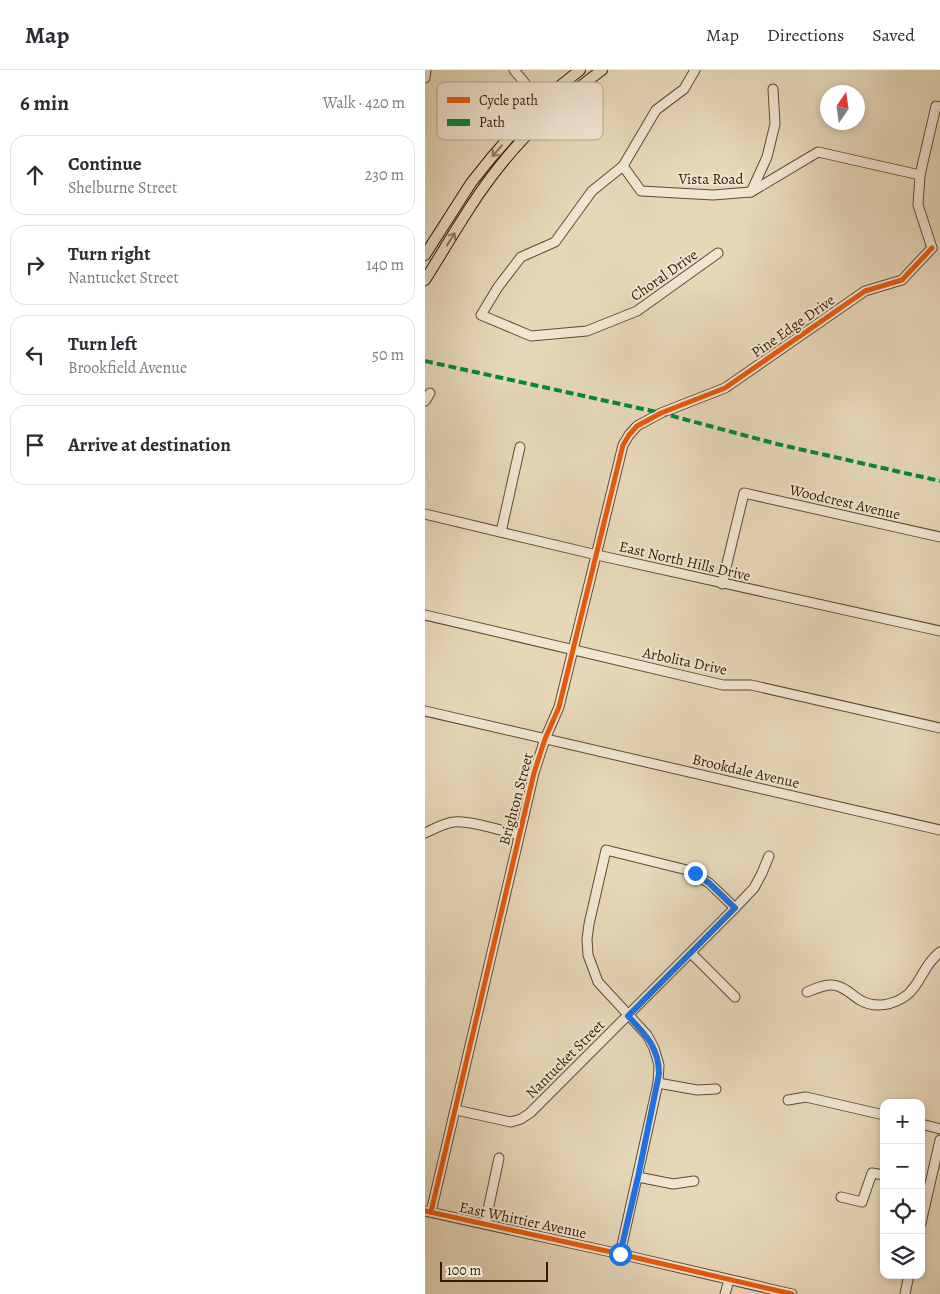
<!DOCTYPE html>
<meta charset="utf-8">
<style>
:root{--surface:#fff;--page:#f2f2f3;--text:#2b2b33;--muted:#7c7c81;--line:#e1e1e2}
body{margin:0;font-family:Alegreya,serif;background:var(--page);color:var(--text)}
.controls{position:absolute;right:15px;bottom:15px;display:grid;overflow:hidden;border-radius:10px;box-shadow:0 2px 8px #0003}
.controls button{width:45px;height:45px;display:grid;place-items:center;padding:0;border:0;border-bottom:1px solid var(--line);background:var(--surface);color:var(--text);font:25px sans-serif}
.compass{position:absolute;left:395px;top:15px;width:45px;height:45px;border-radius:50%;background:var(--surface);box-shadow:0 2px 8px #0003;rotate:13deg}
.scale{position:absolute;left:15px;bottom:12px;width:108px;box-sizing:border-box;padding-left:5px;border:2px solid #361a01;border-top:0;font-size:14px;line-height:18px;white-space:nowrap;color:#361a01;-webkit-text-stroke:4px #efe5d2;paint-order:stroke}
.stop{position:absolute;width:15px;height:15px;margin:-11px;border:4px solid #1a73e8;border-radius:50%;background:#fff}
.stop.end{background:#1a73e8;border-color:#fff;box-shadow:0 1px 5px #0008}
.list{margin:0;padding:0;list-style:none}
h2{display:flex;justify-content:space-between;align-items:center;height:65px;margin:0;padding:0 20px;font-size:21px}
h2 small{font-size:16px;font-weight:400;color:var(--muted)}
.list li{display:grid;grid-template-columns:32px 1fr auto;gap:15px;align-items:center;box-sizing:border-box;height:80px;margin:0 10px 10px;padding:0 10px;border:1px solid var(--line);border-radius:15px}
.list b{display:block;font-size:19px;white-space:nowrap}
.list p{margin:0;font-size:16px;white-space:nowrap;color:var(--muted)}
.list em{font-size:16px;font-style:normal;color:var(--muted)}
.icon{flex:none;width:28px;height:28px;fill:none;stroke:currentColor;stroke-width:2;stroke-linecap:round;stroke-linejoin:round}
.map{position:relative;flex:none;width:515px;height:1224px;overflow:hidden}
header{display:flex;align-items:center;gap:30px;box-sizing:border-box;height:70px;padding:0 25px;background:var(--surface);border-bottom:1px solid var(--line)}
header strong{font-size:24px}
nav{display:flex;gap:28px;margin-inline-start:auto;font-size:18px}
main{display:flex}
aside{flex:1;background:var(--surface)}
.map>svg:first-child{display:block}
</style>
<header>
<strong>Map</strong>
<nav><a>Map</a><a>Directions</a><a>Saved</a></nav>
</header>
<main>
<aside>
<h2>6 min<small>Walk · 420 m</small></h2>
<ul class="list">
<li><svg class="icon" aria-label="ahead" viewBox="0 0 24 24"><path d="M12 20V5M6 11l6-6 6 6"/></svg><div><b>Continue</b><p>Shelburne Street</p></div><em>230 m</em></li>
<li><svg class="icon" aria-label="right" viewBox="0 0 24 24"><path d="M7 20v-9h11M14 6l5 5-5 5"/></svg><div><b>Turn right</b><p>Nantucket Street</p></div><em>140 m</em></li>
<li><svg class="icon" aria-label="left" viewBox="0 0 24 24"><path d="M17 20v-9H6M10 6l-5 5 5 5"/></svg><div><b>Turn left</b><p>Brookfield Avenue</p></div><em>50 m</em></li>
<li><svg class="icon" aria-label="arrive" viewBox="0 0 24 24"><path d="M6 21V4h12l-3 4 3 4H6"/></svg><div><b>Arrive at destination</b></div></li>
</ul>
</aside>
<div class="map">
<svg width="515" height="1224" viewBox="0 0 515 1224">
<rect width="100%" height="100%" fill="#e6d7b9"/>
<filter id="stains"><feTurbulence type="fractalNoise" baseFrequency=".004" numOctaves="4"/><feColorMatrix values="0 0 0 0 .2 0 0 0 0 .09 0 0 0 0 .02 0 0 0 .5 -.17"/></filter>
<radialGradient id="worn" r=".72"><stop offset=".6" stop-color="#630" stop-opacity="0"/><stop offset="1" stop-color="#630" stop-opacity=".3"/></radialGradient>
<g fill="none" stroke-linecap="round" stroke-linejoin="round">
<defs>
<g id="minor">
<path d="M89,0L125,43"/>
<path d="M270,0L259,19L231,40L198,96L167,121L130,172L96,187L73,217L56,245L106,266L162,261L212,241L293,183"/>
<path d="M0,8L1,0"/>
<path d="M198,96L216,121L288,125L326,122L393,82L495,105"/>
<path d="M326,122L342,87L350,54L348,19"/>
<path d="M507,178L493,135L495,105L511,36L515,37"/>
<path d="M0,331L5,323"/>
<path d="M0,444L172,485L515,561"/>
<path d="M76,462L95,377"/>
<path d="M297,514L319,423L515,467"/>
<path d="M0,545L298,615H326L515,658"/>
<path d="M0,641L515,760"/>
<path d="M0,763C9,759 19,753 29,752C45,750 77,761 94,765"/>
<path d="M266,883L310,927"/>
<path d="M382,922C392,918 404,912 415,917C423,920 428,926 435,930C450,939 469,935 482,925C490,919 495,908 500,900C504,893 509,887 515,882"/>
<path d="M233,1013L272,1020L291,1019"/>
<path d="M363,1030L381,1027L459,1045"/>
<path d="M31,1040L86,1052L96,1049L105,1043L310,838L329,818L337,803L344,786"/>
<path d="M496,1054L515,1059"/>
<path d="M213,1107L248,1114L269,1111"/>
<path d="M416,1127L437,1132L447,1103L459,1105"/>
<path d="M0,1141L195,1184L367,1224"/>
<path d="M6,1142L109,703L120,669L134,637L198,375L204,365L212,356L236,343L300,318L440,221L477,210L507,178"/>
<path d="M496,1153L515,1070"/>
<path d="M60,1154L74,1088"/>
<path d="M195,1184L233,1013L234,995L229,978L222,965L173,912L163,885L162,869L164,854L181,780L262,800L284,813L310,838"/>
<path d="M300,1224L304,1210"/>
<path d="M480,1224L484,1205"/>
</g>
<g id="major">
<path d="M0,185L46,113L66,88L116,31L155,0"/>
<path d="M0,210C24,172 46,132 74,97C103,60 139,28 177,0"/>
</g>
</defs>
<use href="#minor" stroke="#62492f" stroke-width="11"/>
<use href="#major" stroke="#361a01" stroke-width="12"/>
<use href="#minor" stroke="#efe5d2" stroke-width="9"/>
<use href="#major" stroke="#e6d7b9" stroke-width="10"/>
<path stroke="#00873e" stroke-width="4" stroke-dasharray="8 4" stroke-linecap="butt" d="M0,291L236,343L352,374L515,411"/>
<defs>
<g id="cycleway">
<path d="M0,1141L195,1184L367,1224"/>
<path d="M6,1142L109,703L120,669L134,637L198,375L204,365L212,356L236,343L300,318L440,221L477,210L507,178"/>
</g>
</defs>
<use href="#cycleway" stroke="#efe5d2" stroke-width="8"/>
<use href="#cycleway" stroke="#e8590c" stroke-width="5"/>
</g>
<defs><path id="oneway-shaft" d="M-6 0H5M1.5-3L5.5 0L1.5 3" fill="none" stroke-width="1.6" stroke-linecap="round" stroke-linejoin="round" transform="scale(1.25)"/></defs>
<g stroke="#8e785d">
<use href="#oneway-shaft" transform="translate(72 81) rotate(131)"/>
<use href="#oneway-shaft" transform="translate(26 169) rotate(-58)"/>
</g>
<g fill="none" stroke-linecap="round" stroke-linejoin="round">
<path stroke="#1a73e8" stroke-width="6" d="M195,1184L213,1107L234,1004C234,977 220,964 203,946L310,838L284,813L270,803"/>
</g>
<g text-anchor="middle" stroke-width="4" stroke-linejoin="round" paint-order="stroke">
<g font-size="15" fill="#361a01" stroke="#efe5d2">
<text x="286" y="114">Vista Road</text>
<text transform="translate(239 205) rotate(-35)" y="5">Choral Drive</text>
<text transform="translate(368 256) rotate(-35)" y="5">Pine Edge Drive</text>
<text transform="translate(420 432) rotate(13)" y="5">Woodcrest Avenue</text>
<text transform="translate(260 491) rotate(13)" y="5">East North Hills Drive</text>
<text transform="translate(260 591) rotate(12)" y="5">Arbolita Drive</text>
<text transform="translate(321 701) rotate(13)" y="5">Brookdale Avenue</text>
<text transform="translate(91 729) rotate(-75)" y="5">Brighton Street</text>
<text transform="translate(140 989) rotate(-45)" y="5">Nantucket Street</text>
<text transform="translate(98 1150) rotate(12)" y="5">East Whittier Avenue</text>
</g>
</g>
<rect x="12" y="12" width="166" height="58" rx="8" fill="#efe5d2" stroke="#b8a893" stroke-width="1"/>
<rect x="22" y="27" width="23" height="6" fill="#e8590c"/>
<rect x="22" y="49" width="23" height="7" fill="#00873e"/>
<g font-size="14" fill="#361a01">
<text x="54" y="35">Cycle path</text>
<text x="54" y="57">Path</text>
</g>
<rect width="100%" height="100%" filter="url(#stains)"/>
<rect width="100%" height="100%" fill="url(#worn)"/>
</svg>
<div class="controls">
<button>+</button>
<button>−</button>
<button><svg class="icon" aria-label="locate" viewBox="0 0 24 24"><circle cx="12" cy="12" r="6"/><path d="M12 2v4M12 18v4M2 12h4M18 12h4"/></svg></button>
<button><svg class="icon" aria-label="layers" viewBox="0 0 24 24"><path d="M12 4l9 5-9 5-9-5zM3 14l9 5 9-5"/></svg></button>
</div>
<svg class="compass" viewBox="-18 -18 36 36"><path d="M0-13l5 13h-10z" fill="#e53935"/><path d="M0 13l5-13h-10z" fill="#7c7c81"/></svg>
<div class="scale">100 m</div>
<div class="stop" style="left:195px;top:1184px"></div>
<div class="stop end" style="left:270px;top:803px"></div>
</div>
</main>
